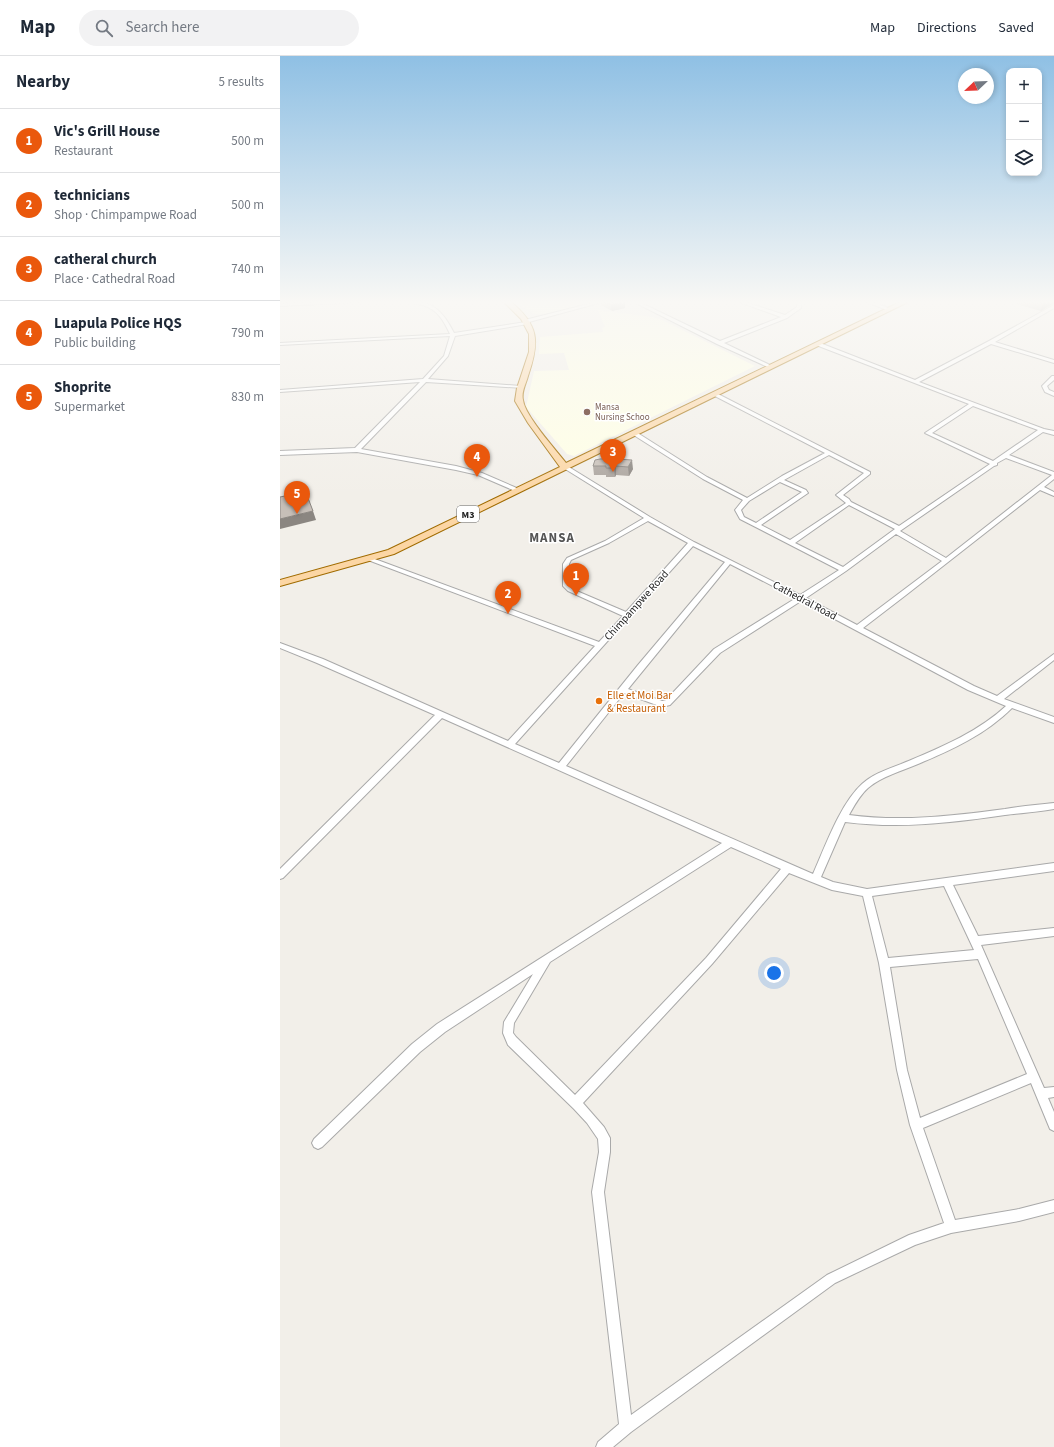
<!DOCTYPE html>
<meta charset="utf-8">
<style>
:root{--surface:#fff;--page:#f2f2f3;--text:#1f2937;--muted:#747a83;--line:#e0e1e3;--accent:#ea580c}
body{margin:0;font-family:"Source Sans 3",sans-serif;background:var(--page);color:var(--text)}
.controls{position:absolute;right:12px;top:12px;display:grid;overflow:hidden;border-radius:8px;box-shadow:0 2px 6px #0003}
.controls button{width:36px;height:36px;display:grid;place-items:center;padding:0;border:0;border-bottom:1px solid var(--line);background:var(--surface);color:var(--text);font:20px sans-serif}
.compass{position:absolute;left:678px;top:12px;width:36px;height:36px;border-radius:50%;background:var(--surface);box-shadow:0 2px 6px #0003;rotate:247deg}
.you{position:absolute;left:494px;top:917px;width:14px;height:14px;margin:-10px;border:3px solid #fff;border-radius:50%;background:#1a73e8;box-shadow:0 0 0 6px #1a73e833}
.badge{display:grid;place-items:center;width:26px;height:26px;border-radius:50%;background:var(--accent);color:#fff;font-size:13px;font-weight:700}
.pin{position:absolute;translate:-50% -33px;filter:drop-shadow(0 1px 2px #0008)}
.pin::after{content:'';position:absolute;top:21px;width:14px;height:12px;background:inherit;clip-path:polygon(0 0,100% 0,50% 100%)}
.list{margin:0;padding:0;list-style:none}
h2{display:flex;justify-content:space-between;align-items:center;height:52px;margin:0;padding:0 16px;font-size:17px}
h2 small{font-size:13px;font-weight:400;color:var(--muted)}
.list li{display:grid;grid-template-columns:26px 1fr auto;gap:12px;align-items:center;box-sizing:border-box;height:64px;padding:0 16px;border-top:1px solid var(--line)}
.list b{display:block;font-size:15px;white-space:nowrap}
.list p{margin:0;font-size:13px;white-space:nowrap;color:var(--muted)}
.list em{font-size:13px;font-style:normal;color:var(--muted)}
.icon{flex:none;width:22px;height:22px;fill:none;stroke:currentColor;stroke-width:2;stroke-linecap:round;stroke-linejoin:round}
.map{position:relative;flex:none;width:774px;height:1391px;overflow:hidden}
header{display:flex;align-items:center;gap:24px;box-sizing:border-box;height:56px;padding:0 20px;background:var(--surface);border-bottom:1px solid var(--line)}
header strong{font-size:19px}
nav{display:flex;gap:22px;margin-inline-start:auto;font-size:14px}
.search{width:280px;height:36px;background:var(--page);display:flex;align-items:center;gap:10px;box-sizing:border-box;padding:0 14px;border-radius:22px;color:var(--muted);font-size:15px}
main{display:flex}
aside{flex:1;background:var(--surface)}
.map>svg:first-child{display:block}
</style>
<header>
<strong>Map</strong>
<div class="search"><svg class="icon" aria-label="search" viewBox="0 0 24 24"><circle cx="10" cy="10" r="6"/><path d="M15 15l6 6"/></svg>Search here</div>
<nav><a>Map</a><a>Directions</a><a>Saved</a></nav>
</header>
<main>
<aside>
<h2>Nearby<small>5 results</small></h2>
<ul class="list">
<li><span class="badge">1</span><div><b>Vic's Grill House</b><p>Restaurant</p></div><em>500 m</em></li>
<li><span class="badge">2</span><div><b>technicians</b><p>Shop · Chimpampwe Road</p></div><em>500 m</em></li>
<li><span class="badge">3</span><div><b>catheral church</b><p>Place · Cathedral Road</p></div><em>740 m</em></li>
<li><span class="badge">4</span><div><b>Luapula Police HQS</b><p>Public building</p></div><em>790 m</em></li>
<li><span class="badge">5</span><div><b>Shoprite</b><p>Supermarket</p></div><em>830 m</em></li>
</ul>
</aside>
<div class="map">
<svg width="774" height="1391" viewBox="0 0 774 1391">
<rect width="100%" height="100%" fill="#f2efe9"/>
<g fill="#ffffe5">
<path d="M233,245H314L265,259L255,258Z"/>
<path d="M318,254L372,261L380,263L475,310L294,400L287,398L246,351L254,315L289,314L284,297L259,298L260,281L323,276L322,272L325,271Z"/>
</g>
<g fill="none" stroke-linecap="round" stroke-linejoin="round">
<defs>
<g id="minor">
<path d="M59,245H83L81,246L0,250V248Z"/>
<path d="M128,245C153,244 164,257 174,277L246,266L245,264L320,245H326L249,266L250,267L248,268L175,280L168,300L148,323L241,330L243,331V332L146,326L81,393L176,410L202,417L239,433V435H235L198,419L176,414L77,396L0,399V395L75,392L140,326L0,336V334L143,323L164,300L170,280L0,289V287L170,278C164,265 158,254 143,249C138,248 132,247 128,245Z"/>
<path d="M352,245H357L440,285L501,261L456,245H462L505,259L517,251V245H521V252L507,262L444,287L492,310V311L490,312L437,288Z"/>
<path d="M584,245H590L611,253L607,254Z"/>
<path d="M774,249V252L715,286L774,304V307L711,288L639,326L764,373L774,375V379L763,376L729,399L774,416V423L764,431L774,436V440L760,434L626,539L583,572L694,630L717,640L774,598V604L724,643L774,661V667L732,652C706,678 672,694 638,708C622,715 602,720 588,732C580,739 574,750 569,759C622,766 673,760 725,753C741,750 758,749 774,747V753C758,756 741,757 725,759C670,767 620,773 565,766L541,821L553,826L587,833L774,807V815L673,829L698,880L774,872V880L701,889L764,1032L774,1031V1041L768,1042L774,1056V1075L770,1073L751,1027L643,1072L675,1164L739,1153L774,1144V1156L739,1165L671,1177L635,1189L555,1227L351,1376L333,1391H316L318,1386L339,1368L312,1136L319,1096L318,1083L307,1067L294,1053L228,989L223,977L224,966L253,918L165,976L140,996L42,1091L38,1093L34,1091L32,1087L34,1083L132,988L157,968L442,787L162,662L3,822L0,823V813L155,659L37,607L0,592V587L43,603L228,685L315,590L88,504V502H92L319,586L343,560L288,535L283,530V508L287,502L325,485L364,462L282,411L281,410L284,408L370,461L414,486L520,539L559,514L460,463L455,454L463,444L423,423L352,378V376H356L427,421L467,442L502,420L545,397L431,338L436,337L590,416V418L563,439L569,443L571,446L619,470L710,408L645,377L689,348L536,289V287H540L635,324L709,285ZM693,350L758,374L713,405L652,377ZM549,399L584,417L556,439L566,447L510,484L481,469L528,437L526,434L504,424ZM726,402L772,419L666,502L620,475L714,410L717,409V407ZM500,426L522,436L476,467L464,461L461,454L469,445ZM569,449L615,473L563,511L515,487ZM368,465L408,487L346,556L292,533L289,530V508L291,504L329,487ZM616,478L662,505L577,569L526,542L566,515ZM413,490L445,506L358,609L279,707L235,688ZM450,508L516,542L434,593L385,645H382L348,633ZM521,545L688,634L726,650C699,675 664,690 631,704C615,711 595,716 582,728C560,748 545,791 533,818L286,710L344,637L382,651L390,649L440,597ZM451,791L501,813L426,902L295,1039L236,981L233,977L234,967L270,906ZM509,817L552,834L583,840L599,907L617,1014L630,1069L664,1167L629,1179L547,1219L351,1359L324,1136L330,1096V1082L324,1071L303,1047L432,908ZM664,830L694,894L608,902L592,840ZM698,903L747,1018L640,1062L627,1014L610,911Z"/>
<path d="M772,320H774V324L767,330L769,334L774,336V340L765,336L762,330Z"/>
</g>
<path id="primary" d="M223,245H230C259,269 260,285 248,320C246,328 241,336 243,344C245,360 276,394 286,407L622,245H630L114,498L0,530V524L108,494L280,411L248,367L235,345L237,332L249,296V278L241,263Z"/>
</defs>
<use href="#minor" stroke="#a9a9a9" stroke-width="2"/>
<use href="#primary" stroke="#a06b00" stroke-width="2"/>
<use href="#minor" fill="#fff" fill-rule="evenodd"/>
<use href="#primary" fill="#fcd6a4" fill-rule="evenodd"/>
</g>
<g fill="#aba49e">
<path d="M321,245H342L345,246V252L332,255L321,249Z"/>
<path d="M727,245H774V247L761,255Z"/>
<path d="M337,404L353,413L349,420L336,419L335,421H326V419H314L313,410Z"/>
</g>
<g fill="#8b8681">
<path d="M767,245H774V247L761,255L763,247Z"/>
<path d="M345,246V252L332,255L331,249Z"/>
<path d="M352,404L353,413L349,420L348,411Z"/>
<path d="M336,410V419L335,421L334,412Z"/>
<path d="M33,455L36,464L0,473V463Z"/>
</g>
<g fill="#c7bfb8" stroke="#8b8681">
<path d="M323,245H342L345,246L331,249Z"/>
<path d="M756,245H767L763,247Z"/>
<path d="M337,402V403L352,404L348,411L336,410L334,412H326V410H313L315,404L320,403Z"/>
<path d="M19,437L21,444L28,442L33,455L0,463V441Z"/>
</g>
<linearGradient id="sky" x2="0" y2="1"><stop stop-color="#8fc0e4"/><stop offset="0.56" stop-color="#f9f8f5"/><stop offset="1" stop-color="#f9f8f5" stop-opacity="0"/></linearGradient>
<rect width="774" height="440" fill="url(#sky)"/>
<circle fill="#8d6e63" stroke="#fff" stroke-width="1.5" cx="307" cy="356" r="4"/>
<circle fill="#e8710a" stroke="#fff" stroke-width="1.5" cx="319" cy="645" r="4"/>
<g text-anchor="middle" stroke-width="3" stroke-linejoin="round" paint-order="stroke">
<g font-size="9" fill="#785e54" stroke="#fff" text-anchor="start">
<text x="315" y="354">Mansa<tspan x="315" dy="10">Nursing Schoo</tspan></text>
</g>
<rect fill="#fff" stroke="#646464" stroke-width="1" x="177" y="450" width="22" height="16" rx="3"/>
<g font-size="10" font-weight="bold" fill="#222">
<text x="188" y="462">M3</text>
</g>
<g font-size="11" fill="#222" stroke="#fff">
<text transform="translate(525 544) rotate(28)" y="4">Cathedral Road</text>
<text transform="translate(356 549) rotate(-48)" y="4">Chimpampwe Road</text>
</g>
<g font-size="11" fill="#c56008" stroke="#fff" text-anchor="start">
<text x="327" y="643">Elle et Moi Bar<tspan x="327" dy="13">&amp; Restaurant</tspan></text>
</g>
<g font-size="13" font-weight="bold" letter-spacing="1" fill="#555" stroke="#fff">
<text x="272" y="486">MANSA</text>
</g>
</g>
</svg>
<div class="controls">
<button>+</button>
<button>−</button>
<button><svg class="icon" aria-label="layers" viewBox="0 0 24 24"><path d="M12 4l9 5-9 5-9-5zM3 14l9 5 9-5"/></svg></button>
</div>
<svg class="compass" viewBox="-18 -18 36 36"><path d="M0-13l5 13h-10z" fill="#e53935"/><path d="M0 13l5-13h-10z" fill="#747a83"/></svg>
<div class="you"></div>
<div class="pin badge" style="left:296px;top:540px">1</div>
<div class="pin badge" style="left:228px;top:558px">2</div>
<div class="pin badge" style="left:333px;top:416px">3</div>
<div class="pin badge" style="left:197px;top:421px">4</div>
<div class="pin badge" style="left:17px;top:458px">5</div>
</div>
</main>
